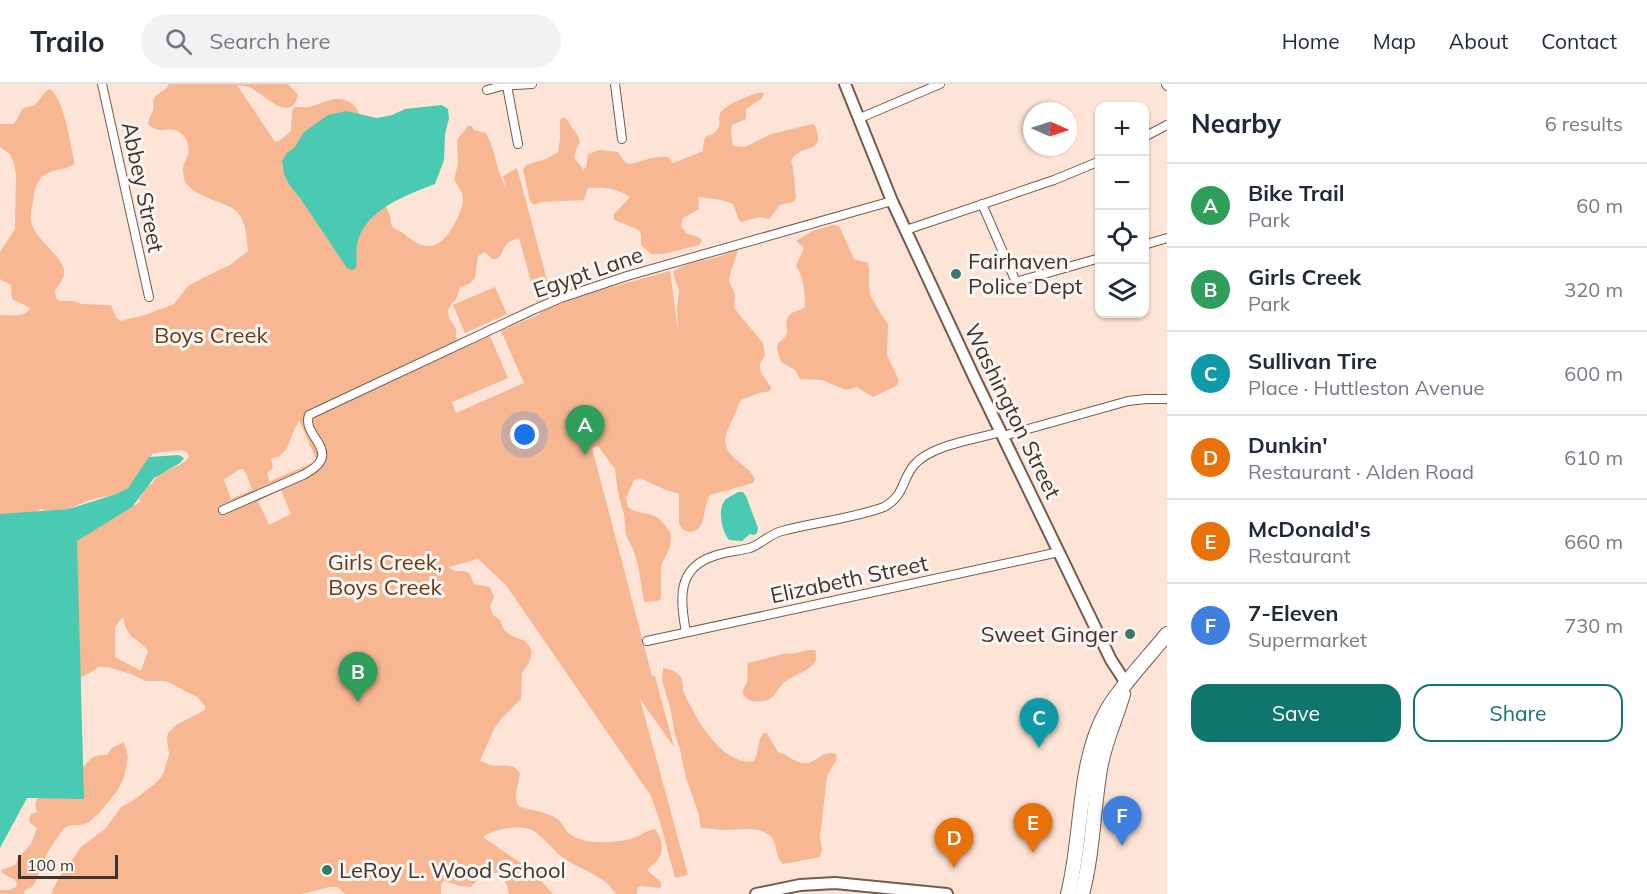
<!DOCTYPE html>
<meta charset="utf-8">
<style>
:root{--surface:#fff;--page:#f2f2f3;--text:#1f2937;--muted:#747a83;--line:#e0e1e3;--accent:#0f766e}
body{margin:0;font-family:Mulish,sans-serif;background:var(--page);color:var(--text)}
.controls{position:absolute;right:18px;top:18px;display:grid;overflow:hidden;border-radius:12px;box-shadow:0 2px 4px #0004}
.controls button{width:54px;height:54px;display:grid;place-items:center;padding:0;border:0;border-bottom:2px solid var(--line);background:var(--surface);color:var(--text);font:30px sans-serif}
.compass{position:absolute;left:1023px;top:18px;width:54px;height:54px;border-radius:50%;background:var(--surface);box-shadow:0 2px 4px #0004;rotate:93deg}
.scale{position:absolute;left:18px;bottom:15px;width:100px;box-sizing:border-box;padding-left:6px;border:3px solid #3f332c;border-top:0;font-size:16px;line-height:21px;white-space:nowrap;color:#3f332c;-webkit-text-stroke:4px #fcf6f2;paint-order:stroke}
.you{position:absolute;left:525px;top:351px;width:21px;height:21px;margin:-15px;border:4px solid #fff;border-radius:50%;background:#1a73e8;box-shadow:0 0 0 9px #1a73e833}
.badge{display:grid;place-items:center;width:39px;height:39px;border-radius:50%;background:var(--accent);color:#fff;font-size:20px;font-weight:700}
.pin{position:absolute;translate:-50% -50px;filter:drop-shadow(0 2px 3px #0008)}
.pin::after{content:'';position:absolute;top:32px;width:21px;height:18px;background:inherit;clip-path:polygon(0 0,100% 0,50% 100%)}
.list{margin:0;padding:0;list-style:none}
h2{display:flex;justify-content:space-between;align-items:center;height:78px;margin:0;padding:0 24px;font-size:26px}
h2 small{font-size:20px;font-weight:400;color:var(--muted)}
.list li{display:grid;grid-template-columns:39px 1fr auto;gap:18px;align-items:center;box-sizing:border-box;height:84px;padding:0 24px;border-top:2px solid var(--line)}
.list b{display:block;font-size:22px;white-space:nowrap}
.list p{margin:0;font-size:20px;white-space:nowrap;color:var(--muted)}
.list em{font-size:20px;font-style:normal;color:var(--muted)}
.actions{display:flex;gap:12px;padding:18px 24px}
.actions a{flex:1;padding:14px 0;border:2px solid var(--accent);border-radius:18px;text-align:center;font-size:21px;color:var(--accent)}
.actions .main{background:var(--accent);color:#fff}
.icon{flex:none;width:33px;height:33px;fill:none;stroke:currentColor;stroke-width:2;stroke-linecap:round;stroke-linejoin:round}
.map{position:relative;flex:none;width:1167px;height:810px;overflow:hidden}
header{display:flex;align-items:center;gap:36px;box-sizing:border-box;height:84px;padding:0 30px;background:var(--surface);border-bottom:2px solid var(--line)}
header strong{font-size:28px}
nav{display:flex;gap:33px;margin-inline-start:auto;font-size:21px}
.search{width:420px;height:54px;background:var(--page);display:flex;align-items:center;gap:15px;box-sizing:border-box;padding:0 21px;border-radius:33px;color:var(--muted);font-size:22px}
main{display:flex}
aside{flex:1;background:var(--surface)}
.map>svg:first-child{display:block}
</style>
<header>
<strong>Trailo</strong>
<div class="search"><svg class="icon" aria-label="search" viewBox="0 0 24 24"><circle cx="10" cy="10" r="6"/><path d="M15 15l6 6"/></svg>Search here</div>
<nav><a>Home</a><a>Map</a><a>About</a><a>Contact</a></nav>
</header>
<main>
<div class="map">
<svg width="1167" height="810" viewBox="0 0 1167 810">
<rect width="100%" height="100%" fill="#fee4d6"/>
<g fill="#f7b793" fill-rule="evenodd">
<path d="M169,0H288L298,11C291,41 264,10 251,4C247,2 241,2 237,1L275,58L279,57L291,47L292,27L294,23C299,22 303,24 308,23C323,21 335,8 351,19C370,32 370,92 379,114C382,119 387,123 389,129C391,133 390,139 392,142C395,146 400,147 403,149C411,156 420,163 431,162C446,161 463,129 463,115C463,107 457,102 454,95L458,80L457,56L468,42H472L474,46L486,49L491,59L499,88L506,105L503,92L517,84L554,222L597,207L670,187L678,248L677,225L679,207L674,193V187C691,175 719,177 735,165L738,166L729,194V197L735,210L734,224L763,259L765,271C754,286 762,289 771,303L770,307L759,309L741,316C738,321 737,325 735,330C726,350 717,360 738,377C745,383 751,387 755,395L753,399L710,411C704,420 705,438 699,444C697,446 693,447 690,448L683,446L679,439V410L666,406L640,394L634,396L626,414L628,423C635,429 643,428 652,431C661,434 665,442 671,449L670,463L661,482V515L657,517L644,518L638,481L633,465L626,451L624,430L618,409L615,385L598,362L592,364L652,592H655L674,663L640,615L688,791L675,794L660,738L651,712L506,501L478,475L449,483V484L456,487H465L470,490L474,500L490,503L494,513L490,522L493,531L500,536L504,546L510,551L525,557L530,563L532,568L529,579L522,589L521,615L501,635L494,645L480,677C484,678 487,680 490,681C502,684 512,677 520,689L516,710L517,720L520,723C532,726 547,728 557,735C562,738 564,745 569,749C581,760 604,759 620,757C636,756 643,747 655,745C666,760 664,775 648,784V787L661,798V803L659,804L641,802L637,804V810H616C603,790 580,786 562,773C553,766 539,748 530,745C515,741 497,745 484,752V754L525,782L537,792L553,810H509C504,782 487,783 471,803L460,802L444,797L441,801V810H345L337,803H329L302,810H51L59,793L66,785L74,773L81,763L106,744L121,723L134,716L158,697L163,690L169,671L167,654L168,649L176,641L205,626V622L197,613L166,597H146L131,590L108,583H98C94,588 87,589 82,593L76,591L64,478L80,452L140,418L139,415L148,401L152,400C158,384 180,386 189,373L187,368L181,366L153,369L130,402L126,405L116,410L90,416L69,425L45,427L41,425L31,430L0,435V231C11,231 22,234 30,225C27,221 17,218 12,215L11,201L0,195V168L15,145L16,91L14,80L10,70L0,63V40H14L23,24L35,21L46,7L50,5C64,15 70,58 74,76V80C65,87 49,84 40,95C35,101 34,110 33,117C31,125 30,133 32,141C36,156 68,176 64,191C63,196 57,203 55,207L56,214L60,217H74L81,220L111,221L116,233L120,237L145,231L174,220L188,202L209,191L230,181L248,167C247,156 246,140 239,130C230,117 199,117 185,98C184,93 183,89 183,84C184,78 187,75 188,70C190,60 185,49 175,46C163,44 159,50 148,40C148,35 151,32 153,26C155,21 151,17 155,13C160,7 166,7 169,0ZM519,154L540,230L501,247L524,299L456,329L452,318L508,294L490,252L461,265L456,253V244L449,234L448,226L452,219L456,216L460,203L469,200L475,194L478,172L485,168L492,175C504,176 500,165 509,158C512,156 516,155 519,154ZM299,336L317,377L268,398L269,395L267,389L273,384L271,374L279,373L287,364L294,346ZM240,385H243L246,389L252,406L231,415L224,396ZM281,406L291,430L269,441L258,417ZM123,533C128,558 136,551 148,567L141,587L115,573V543Z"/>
<path d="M758,9H763L764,10L761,15L746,25V35L732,41L731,48L733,62L745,63L771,50L813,40L815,42C828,73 797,57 791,79L793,83L796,114L793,118L780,121L769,135L760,133L741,138L739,136L733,120L721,116L698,113L699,125L683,134L681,142L687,150L698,153L702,156L699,161L663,170H651L641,161V150L637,145L614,136V130L630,113C617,104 603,103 588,104L584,116L541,118L534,121L530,117L523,86L526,81L546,75L558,68L560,55V36L563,33C569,36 569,40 573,45C585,61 577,57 574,74L583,85L586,84L588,70L599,66L618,68L624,77L629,80C642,78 654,71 668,73L673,79L703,67C704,43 710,58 718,44C721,39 718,35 720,30C722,22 750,11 758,9Z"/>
<path d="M833,141L839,142L854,175L868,179L869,185V202L871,213L888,241L887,271L899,297L897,301L894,303L873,313L857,303L846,306L822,296L800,295L795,286L781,278L777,265L778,259C795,247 782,243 788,233C791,227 800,227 805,223C805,211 804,192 796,182L804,164L796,157L812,147Z"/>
<path d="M495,203L507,230L465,249L453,221Z"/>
<path d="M808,566H815C823,584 796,589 786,597C779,602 777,610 770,615C762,619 742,620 743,606C744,603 746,601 747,598C749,591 746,585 748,579L783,570L797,569Z"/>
<path d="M663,584C669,585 676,587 680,592C684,597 682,604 684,609C695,633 722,683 754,677C760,668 756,657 764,649H767L778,668C788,671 795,679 805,679C817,679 823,665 836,670L837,675L827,692L820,754L822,766L820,773L783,780C775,773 778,762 772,754C761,740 736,747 720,746C714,745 708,744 701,744L698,728L686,694L680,665L675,651L671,627L662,596Z"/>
<path d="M124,658L128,673L124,693L118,706L100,728L89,738L81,741H71L64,744L47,769L35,799L32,803L25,806L24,810H0V806H10L16,803L17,798C13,792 3,793 1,786L15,781L19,773L31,760L37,744L30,739L29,734L31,730L37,728L35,721L37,715L77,689L93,673L99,671H107L112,664Z"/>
</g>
<g fill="#4bcab3">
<path d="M442,21L448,25L449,34L445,51L444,76L435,100C407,111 363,126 357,161C356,168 357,177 356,184L352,186L347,184L300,114L290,102L284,90L282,77L287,69L295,63L304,48L328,31L346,27L377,34L392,31L405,25Z"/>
<path d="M179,371L184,374L180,379L154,394L132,423L77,457L84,715L27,714L0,764V430L69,425L116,410L128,404L149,373Z"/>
<path d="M738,408H743L746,412L758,444L757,449L754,451L750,450L742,457L729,456C722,447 717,426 725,416C728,413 734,411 738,408Z"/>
</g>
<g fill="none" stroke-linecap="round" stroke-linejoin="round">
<defs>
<g id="street">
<path d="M102,0L149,213"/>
<path d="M615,0L622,55"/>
<path d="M1166,0L1167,2"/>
<path d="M507,2L518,60"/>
<path d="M487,6L502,2L532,0"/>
<path d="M860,34L940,0"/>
<path d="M1144,53L1167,41"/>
<path d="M982,120L1016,198L1100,174"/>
<path d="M906,146L1054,96L1100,77"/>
<path d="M1144,161L1167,154"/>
<path d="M1003,352L1128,317L1146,315H1167"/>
<path d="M223,426L303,391C347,368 301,354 309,331L535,225L561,214L627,192L892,117"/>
<path d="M686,548C680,517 676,484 714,472C725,468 738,467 750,464C761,460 770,450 782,447C815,438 851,435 884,423C905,411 901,397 914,381C931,361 976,355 1001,348"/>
<path d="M647,557L1059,468"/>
</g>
<g id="secondary">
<path d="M845,0L892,117L974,293L1111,576L1126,599"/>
<path d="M756,810L800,801L835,799L947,810"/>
</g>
<g id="highway">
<path d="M1068,810C1083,752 1077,678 1107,626C1123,599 1147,575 1167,550"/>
<path d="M1082,810C1093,769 1093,727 1100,685C1104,659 1116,635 1123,610"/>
</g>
</defs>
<use href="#street" stroke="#765b4c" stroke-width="10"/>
<use href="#secondary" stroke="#765b4c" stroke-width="14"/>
<use href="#highway" stroke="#765b4c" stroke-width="16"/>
<use href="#street" stroke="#fff" stroke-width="8"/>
<use href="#secondary" stroke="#fff" stroke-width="10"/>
<use href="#highway" stroke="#fff" stroke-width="14"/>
</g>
<g fill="#377a6d" stroke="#fcf6f2" stroke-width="2">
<circle cx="956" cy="190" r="6"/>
<circle cx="1130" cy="550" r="6"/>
<circle cx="327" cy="786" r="6"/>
</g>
<g text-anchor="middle" stroke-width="6" stroke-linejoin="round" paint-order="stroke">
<g font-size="22" fill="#3f332c" stroke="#fcf6f2">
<text transform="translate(143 103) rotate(78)" y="8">Abbey Street</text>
<text transform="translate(588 188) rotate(-19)" y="8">Egypt Lane</text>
<text transform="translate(1013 327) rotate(64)" y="8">Washington Street</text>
<text transform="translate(849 495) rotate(-12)" y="8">Elizabeth Street</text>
</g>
<g font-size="22" fill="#3f332c" stroke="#fcf6f2" text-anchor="start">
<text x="968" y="185">Fairhaven<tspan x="968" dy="25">Police Dept</tspan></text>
<text x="1118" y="558" text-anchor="end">Sweet Ginger</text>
<text x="339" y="794">LeRoy L. Wood School</text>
</g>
<g font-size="22" fill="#6a3613" stroke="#fcf6f2">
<text x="211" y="259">Boys Creek</text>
<text x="385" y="486">Girls Creek,<tspan x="385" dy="25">Boys Creek</tspan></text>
</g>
</g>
</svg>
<div class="controls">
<button>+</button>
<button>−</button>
<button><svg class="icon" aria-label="locate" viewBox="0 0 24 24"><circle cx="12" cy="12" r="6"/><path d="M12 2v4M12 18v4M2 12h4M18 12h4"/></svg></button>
<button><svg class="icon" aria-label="layers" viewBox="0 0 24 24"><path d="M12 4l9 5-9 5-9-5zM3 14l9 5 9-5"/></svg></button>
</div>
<svg class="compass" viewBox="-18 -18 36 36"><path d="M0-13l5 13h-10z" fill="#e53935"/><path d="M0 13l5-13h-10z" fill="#747a83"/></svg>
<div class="scale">100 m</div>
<div class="you"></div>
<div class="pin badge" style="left:585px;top:371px;background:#2e9e5b">A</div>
<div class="pin badge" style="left:358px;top:618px;background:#2e9e5b">B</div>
<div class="pin badge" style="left:1039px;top:664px;background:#0f9aa8">C</div>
<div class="pin badge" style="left:954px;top:784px;background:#e8710a">D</div>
<div class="pin badge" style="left:1033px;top:769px;background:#e8710a">E</div>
<div class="pin badge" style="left:1122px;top:762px;background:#3f7fe0">F</div>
</div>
<aside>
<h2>Nearby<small>6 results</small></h2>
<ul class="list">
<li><span class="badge" style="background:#2e9e5b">A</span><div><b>Bike Trail</b><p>Park</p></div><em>60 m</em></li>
<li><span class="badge" style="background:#2e9e5b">B</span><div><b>Girls Creek</b><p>Park</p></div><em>320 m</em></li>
<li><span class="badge" style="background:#0f9aa8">C</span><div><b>Sullivan Tire</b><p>Place · Huttleston Avenue</p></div><em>600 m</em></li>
<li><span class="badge" style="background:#e8710a">D</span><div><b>Dunkin'</b><p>Restaurant · Alden Road</p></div><em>610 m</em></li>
<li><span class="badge" style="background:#e8710a">E</span><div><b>McDonald's</b><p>Restaurant</p></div><em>660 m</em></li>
<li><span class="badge" style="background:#3f7fe0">F</span><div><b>7-Eleven</b><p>Supermarket</p></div><em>730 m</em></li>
</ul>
<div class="actions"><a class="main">Save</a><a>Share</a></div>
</aside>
</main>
